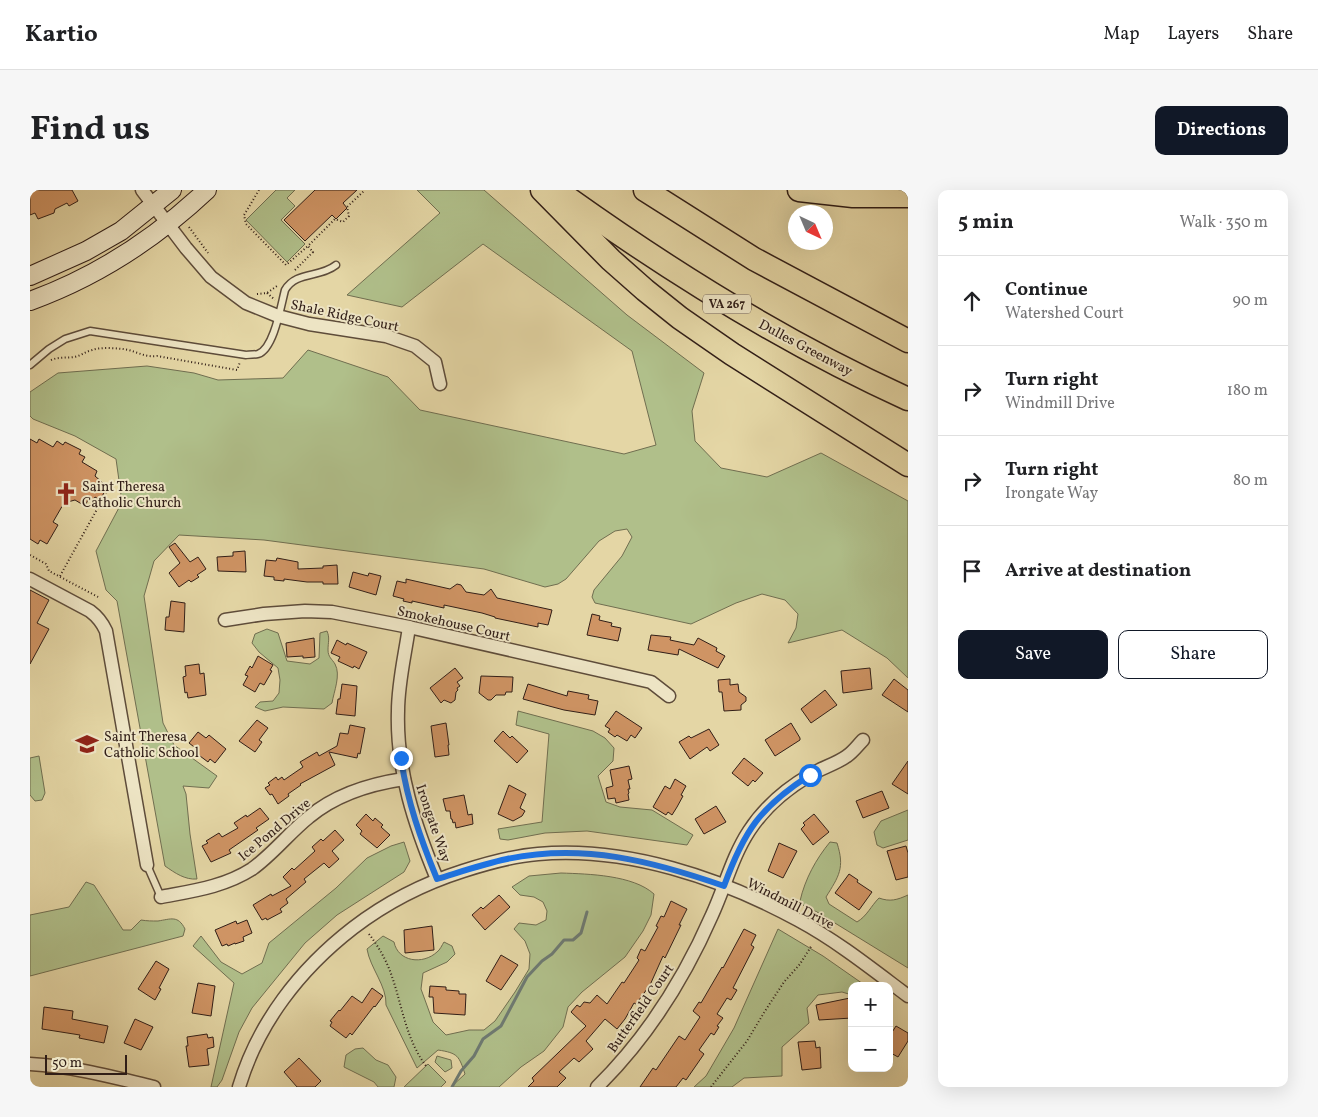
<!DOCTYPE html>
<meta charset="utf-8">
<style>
:root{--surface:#fff;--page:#f6f6f6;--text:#202124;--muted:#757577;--line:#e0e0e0;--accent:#111827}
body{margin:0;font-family:Vollkorn,serif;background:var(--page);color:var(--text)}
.controls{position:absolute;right:15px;bottom:15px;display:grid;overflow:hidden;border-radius:10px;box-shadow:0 5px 20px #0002}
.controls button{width:45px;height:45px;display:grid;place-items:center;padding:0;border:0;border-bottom:1px solid var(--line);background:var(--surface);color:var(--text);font:25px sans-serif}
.compass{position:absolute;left:758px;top:15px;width:45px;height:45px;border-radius:50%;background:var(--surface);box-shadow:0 5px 20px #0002;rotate:136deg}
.scale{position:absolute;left:15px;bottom:12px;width:82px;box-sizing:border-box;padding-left:5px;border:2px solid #311e17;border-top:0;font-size:14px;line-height:18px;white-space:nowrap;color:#311e17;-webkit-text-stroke:4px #ede4c4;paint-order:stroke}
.stop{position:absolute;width:15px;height:15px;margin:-11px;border:4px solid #1a73e8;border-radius:50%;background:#fff}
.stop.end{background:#1a73e8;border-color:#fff;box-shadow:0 1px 5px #0008}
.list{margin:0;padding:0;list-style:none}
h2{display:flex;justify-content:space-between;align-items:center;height:65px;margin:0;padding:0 20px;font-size:21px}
h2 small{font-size:16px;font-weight:400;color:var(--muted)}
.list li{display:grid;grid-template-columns:32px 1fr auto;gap:15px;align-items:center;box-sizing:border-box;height:90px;padding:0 20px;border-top:1px solid var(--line)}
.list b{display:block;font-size:19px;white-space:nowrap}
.list p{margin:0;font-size:16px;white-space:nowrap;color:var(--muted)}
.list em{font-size:16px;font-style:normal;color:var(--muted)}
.actions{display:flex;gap:10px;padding:15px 20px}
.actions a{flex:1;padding:11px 0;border:1px solid var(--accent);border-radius:10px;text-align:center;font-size:18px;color:var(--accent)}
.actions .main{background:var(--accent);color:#fff}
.icon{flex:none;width:28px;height:28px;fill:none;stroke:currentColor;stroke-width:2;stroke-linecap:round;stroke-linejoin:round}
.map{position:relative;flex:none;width:878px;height:897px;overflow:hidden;border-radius:10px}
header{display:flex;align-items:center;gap:30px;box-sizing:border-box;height:70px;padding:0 25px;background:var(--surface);border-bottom:1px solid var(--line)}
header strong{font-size:24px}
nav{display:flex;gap:28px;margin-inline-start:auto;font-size:18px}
.intro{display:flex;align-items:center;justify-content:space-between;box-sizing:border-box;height:120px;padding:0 30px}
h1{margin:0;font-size:35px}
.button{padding:12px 22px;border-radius:10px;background:var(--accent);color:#fff;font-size:18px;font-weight:700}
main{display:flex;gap:30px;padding:0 30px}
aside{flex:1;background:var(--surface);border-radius:10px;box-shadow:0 5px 20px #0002}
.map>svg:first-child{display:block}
</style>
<header>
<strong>Kartio</strong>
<nav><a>Map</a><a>Layers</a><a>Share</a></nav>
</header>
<div class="intro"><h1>Find us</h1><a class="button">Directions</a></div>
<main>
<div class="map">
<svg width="878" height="897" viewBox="0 0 878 897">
<rect width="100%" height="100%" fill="#e4d6a5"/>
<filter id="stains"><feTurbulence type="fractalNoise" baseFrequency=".004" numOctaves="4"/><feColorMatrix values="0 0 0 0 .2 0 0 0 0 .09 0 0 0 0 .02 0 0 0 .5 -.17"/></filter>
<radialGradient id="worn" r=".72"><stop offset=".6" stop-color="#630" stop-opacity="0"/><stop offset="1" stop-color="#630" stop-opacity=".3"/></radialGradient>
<g fill="#b0bf8a" stroke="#706e50">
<path d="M246,0H265L257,8L265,16L251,30L275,54L257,72L216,30Z"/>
<path d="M387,0H454L597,125L674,183L662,221L665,251L691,278L737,287L791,263L878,311V488L857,468L812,440L758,453L766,438L768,424L755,410L732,404L706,413L661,434L565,413L562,407L564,400L592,366L602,347L597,339L585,341L569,351L536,389L528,394L515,397L454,379L234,350L149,345L124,371L114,406L133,533L144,555L187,586L179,598L153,596L156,604L160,644L167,689C155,690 145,683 135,676L87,411L76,400L66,361L92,312L86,269L45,246L3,229L0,226V202L28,183L117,176L164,183L188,190L253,188L278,160L358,187L390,220L594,264L626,255L602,161L453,54L372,117L317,105L410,23Z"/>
<path d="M237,439L248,443L257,471L280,474L289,468L290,443L297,441C300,448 298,452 298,460C298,467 302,469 305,474C311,485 304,501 302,513L294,519L253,517L235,521L225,517L230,512L243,511L249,503L250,490L248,478L229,462L222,453L225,444Z"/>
<path d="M488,521L563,541L575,548L584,558L583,571L568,586L576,612L590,617L622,620L663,645L657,655L557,641L515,643L478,650L470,649L468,639L512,632L519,544L486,535Z"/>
<path d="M9,566L15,603L12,610L5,611L0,605V568Z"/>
<path d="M878,620V650L853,658L847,655L844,642L851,631Z"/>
<path d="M374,652L380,671L374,682L307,725L275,753L222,818L209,842L192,890L187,897H181L204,793L163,756L171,746L191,772L212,784L232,773L239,753L306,698L337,668L361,656Z"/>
<path d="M800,652L807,653C815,678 809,686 796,707L799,714L827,732C837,726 841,716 849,708C860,712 867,710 878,705V778L787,722L774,716L770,711C775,689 786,669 800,652Z"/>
<path d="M531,683C559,684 603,685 624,704L621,725L613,741L595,767L552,802L538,817L533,837L514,861L491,877L469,897H421L435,884C429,866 428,863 408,860L387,878L356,815C357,796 340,778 337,759L353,746L364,752C368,772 393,775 407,762C410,760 412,755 414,752L422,756L425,764L417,772L393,783L391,799L403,832L416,845L439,840H454L465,831L485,802L499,779L500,764L495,751L484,739L489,733L506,735L516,730L517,721L513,712L504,707L490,705L482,697L499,686Z"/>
<path d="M56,692L64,695L93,740H101L111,730C117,731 122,731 128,731C141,729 148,725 155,739L153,746L0,786V725L39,717Z"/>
<path d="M748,739L793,766L836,796H822V805L812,802L788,805L777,818L779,833L752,857V886L714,888L702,897H664L676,886L704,838Z"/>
<path d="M333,858L346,870L358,875L366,887L364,897H348L344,892L314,877L316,865L325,859Z"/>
<path d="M407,866L421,870L422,878L415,882L405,872Z"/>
<path d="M398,874L416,892L411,897H374Z"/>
</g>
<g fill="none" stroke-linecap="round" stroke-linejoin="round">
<path stroke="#6e7a72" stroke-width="3" d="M422,897L431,881L444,866L453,849L471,836L497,787L512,771L522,764L534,750H543L551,743L557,722"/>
</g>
<g fill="#cf9464" stroke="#311e17">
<path d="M5,0H42L48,11L39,16L37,13L25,19L24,23L8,29L5,23L0,25V2Z"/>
<path d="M285,0H327L313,13L317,18L306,29L302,25L275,51L254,30Z"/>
<path d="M0,249L7,253L9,249L23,257L27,251L33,255L35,252L51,260L49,264L55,267L52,272L67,281L65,286L73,293L70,298L75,301L70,310L65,307L62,312L58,310L55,316L45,310L34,313L23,332L28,335L17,354L10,350L8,354L0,349Z"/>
<path d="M145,353L160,372L168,367L176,379L167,385L169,387L161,392L159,390L149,397L139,383L150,373L139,357Z"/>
<path d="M215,361L216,382L188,381L187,367L203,366V362Z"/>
<path d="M247,368L268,372V379L293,378V376L307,375L308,394H293V392H277L254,389V391L244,390V387L234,386L236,370L246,371Z"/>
<path d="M323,382L338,386L339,383L351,386L346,405L319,397Z"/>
<path d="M376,389L420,399L427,394L431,395L436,402L454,405L461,399L467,408L522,420L518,435L508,433V437L465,428V427L452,423L414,415V418L382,411V413L373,411L374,409L363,406L367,391L376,393Z"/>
<path d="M0,400L19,410L7,433L19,439L0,474Z"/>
<path d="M141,411L155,413L154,442L135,440L136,427H139Z"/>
<path d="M562,424L570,426L569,430L582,433L581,436L591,438L588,451L557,445Z"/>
<path d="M621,445L641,447L640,450L664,455L668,448L687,458L686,461L695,466L688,478L649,459L648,465L618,460Z"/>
<path d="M284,448L285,467L273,468V466L257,467L256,453Z"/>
<path d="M307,450L316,455L317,453L337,462L329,479L324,476L323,478L308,471L310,467L301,463Z"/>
<path d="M228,466L243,475L240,480L242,481L234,495L230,493L225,502L213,495L218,486L215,485L220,476L222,478Z"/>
<path d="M169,474L170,484L174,483L176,505L158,508L157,502L155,503L153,487L156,486L155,476Z"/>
<path d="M425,478L433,488L427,492L430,496L427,498L428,500L426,502L425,510L421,513L414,510L411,513L400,498Z"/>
<path d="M840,478L842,499L813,503L811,481Z"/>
<path d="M451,486L483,487L482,502H476L475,505H466L461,510H458L449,503Z"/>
<path d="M700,489V495L708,494L709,502L716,507V511L711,515V520L694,521L692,502H689L688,490Z"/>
<path d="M864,489L878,500V522L852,505Z"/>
<path d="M312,494L327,496L325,526L306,524L308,509H310Z"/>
<path d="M498,494L537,506L538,501L559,505L558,509L568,511L565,525L534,520L493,509Z"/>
<path d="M795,500L807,515L781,533L771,519Z"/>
<path d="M586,521L612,538L605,548L601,545L597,551L587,545L585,547L578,542L580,539L575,536Z"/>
<path d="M227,530L238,538L229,550L232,552L225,562L209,551Z"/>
<path d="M416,533L419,555H418L419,565L405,567L401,536Z"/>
<path d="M761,533L770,548V550L745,566L735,550Z"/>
<path d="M320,535L335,538L330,564L328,563L327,568L299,562L305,575L270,594L271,595L258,604L259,606L248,614L242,604L240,605L235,598L240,595L238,593L246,587L248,590L252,587L254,590L273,577L270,572L287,562L289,566L307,556L310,543L318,544Z"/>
<path d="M679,539L689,555L680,561L677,557L660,569L649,552L659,546L661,548Z"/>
<path d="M473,541L480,548L482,546L498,561L487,573L464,551Z"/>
<path d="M168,542L176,548L179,545L196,559L185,573L180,569L178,572L166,563L168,560L159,553Z"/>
<path d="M714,568L733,583L725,592L723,590L718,596L702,583Z"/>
<path d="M878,571V604L862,594Z"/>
<path d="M599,576L602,589L598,590L600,599H598L599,603L598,604L599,610L586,613L585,608L578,609L576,598L583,596L580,580Z"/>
<path d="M645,589L656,596L651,605L653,606L647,617L642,625L638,622L636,625L623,617L635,596L640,599Z"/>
<path d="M479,595L496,604L490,618L495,621L492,626L483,631L468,624Z"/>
<path d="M852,601L859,618L833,628L826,611Z"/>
<path d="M434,605L438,625L442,624L443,634L426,638L425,632L423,633L422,629H421L420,621H416L413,609Z"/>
<path d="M686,616L696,632L674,644L665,629Z"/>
<path d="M230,618L239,629L226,638L228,640L199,660L201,663L181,672L172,656L178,653L176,651L189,643L192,647L208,638L204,633L216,625L217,627Z"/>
<path d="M336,624L343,631L345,628L353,635L351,637L360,645L347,658L330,644L332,641L326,635Z"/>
<path d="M784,624L799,642L783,655L771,639L775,635L773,633Z"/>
<path d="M305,640L314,650L302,661L309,669L299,678L294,673L274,689L276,692L256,709L258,713L250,719L252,722L237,730L236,728L232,730L223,715L241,704L242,706L261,696L253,687L262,678L264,680L285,661L282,657L291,649L293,651Z"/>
<path d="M749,653L767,661L753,688L738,681Z"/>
<path d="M876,656L878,663V687L866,690L857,661Z"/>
<path d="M819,684L828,690L827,692L842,702L829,720L805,703Z"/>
<path d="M469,705L480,717L455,740L442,725L451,717L453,719Z"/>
<path d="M641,711L657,719L649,735H651L635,768L633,766L620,795L606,814L604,813L595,829L587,839L575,829L556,851L563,859L549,872L544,868L529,882L536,888L527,897H498L504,891L502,888L556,836L541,822L547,815L550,817L554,812L560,813L567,805L577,814L592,792L594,793L609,770L607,768L611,759L615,761L628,737L626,736L631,726L634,727Z"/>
<path d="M217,730L222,743L213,747L214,751L205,754V753L198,756L197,754L192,756L185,740L206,731L207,734Z"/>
<path d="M402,736L404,760L375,763L374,740Z"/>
<path d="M714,739L726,745L721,755L724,757L703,798L707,800L701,810L697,808L687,824L693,828L687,836L689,837L684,845L681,843L669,860L674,864L656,890L653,888L646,897H610L623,878L626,880L649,846L655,850L670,827L663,821L669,812L671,813L692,777L693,778Z"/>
<path d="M471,765L488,775L471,800L456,791Z"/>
<path d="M126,771L139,779L129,798L131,799L125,810L108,799Z"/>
<path d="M168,793L185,796L181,826L162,823Z"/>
<path d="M400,796L416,797V800L429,801V804H436L435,825L404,823L403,807H399Z"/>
<path d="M342,798L353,806L345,817L344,816L322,845L320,843L316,848L300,836L302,832L300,831L309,820L310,821L322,806L332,813Z"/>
<path d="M820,808L822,828L789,830L786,815Z"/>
<path d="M14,817L43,821L42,829L78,836L74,853L49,848L50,845L12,839Z"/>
<path d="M105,829L123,837L111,860L94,853Z"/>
<path d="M866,836L878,843V851L868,867L859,862V847Z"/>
<path d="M177,844L178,848L183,847L184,857L177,859L179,875L159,877L156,856H158L157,847Z"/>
<path d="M785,851L786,858L790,857L791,878L772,880L768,852Z"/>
<path d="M269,868L291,891L285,897H267L254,882Z"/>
</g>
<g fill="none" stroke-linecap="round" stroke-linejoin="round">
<defs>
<g id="service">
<path d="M0,175L19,159L35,149L60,141L216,165C220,164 225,165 228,164C244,159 251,115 255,100C266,81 290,88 306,75"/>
<path d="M117,675L131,707"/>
</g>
<g id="minor">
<path d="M112,0L156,58L181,87L216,113L248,126L279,134L356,146L385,156L405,172L410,194"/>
<path d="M0,389L60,421C68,427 72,432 76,441L117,675"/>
<path d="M195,430L234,424L275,421L302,422L379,437L621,492L639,506"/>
<path d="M379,437C375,465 368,493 368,521C366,580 385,636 407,689"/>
<path d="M131,707C162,701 194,697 222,679C243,664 259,643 279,627C305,605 340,594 374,589"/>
<path d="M0,874C42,876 83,887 124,897"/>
<path d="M209,897C228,833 270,779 323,738C357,712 392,694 433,681C458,673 482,666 508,664C596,656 691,688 768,730C807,751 842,779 878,806"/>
<path d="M567,897C617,848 654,789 682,725C695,697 702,667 719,641C734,618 756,599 780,585C791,578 806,574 817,566C823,562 828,555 833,550"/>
</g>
<g id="secondary">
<path d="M0,86L56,61L91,41L142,0"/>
<path d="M0,111C66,87 126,48 177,0"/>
</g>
<g id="motorway">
<path d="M512,0L581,70L615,100L650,128L702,164L878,275"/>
<path d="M615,0L724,69L878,151"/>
<path d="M769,0L823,6H878"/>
<path d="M528,1C638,80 754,153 878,209"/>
</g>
</defs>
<use href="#service" stroke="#5e4c3a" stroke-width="9"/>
<use href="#minor" stroke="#5e4c3a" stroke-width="15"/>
<use href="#secondary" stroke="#311e17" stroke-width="20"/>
<use href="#motorway" stroke="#311e17" stroke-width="25"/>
<g stroke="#311e17" stroke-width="2" stroke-dasharray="1 2.5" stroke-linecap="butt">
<path d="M229,0L214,25L216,34L256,75L278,56"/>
<path d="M159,37L178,63"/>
<path d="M265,80L283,62L278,56L305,29L313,32L319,26L317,17L335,0"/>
<path d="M237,103L245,110"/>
<path d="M227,104L237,103L247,96"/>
<path d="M21,170C28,167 36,168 44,167C50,166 55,162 62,160C71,157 83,158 93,159C104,160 115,168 127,166L207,180L210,172"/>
<path d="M0,365L16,374L19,381L70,408"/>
<path d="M30,386L76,303"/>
<path d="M339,744C348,756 355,768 360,781C372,813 375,848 396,876"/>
<path d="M681,897L717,851L735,821L754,792L770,774L782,755"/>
</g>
<use href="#service" stroke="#ede4c4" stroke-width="6"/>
<use href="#minor" stroke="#ede4c4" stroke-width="12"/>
<use href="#secondary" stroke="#ede4c4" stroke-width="18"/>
<use href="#motorway" stroke="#e4d6a5" stroke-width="22"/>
</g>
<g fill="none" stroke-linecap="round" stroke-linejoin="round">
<path stroke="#1a73e8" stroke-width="6" d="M371,568C377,611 391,650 407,689C430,682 453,674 477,669C553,653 622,671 694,696C714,641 730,617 780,585"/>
</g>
<defs>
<symbol id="church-bare" viewBox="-9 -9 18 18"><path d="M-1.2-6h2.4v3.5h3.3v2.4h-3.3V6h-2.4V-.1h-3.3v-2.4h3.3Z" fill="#8f2418" stroke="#ede4c4" stroke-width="2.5" paint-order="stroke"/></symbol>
<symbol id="school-bare" viewBox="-9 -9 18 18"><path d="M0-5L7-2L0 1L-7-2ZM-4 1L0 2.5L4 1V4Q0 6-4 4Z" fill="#8f2418" stroke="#ede4c4" stroke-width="2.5" paint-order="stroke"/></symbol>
</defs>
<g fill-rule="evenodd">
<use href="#church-bare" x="20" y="288" width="32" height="32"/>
<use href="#school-bare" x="41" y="538" width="32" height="32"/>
</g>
<g text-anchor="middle" stroke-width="4" stroke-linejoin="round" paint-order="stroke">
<rect fill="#ede4c4" stroke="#69594b" stroke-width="1" x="673" y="104.5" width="48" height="19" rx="4"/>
<g font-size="12" font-weight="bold" fill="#311e17">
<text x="697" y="118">VA 267</text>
</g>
<g font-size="14" fill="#311e17" stroke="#ede4c4">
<text transform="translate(315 125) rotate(12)" y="5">Shale Ridge Court</text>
<text transform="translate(776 157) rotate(28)" y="5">Dulles Greenway</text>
<text transform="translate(424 433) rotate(13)" y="5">Smokehouse Court</text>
<text transform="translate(404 633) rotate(71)" y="5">Irongate Way</text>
<text transform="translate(244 639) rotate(-40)" y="5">Ice Pond Drive</text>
<text transform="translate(761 713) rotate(27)" y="5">Windmill Drive</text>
<text transform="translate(610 818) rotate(-55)" y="5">Butterfield Court</text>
</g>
<g font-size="14" fill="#311e17" stroke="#ede4c4" text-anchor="start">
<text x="52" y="301">Saint Theresa<tspan x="52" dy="16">Catholic Church</tspan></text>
<text x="74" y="551">Saint Theresa<tspan x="74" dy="16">Catholic School</tspan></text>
</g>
</g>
<rect width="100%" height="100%" filter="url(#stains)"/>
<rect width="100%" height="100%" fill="url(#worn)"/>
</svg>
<div class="controls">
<button>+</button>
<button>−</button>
</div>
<svg class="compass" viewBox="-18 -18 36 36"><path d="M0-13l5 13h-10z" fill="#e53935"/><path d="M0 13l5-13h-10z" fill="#757577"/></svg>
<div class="scale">50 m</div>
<div class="stop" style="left:780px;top:585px"></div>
<div class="stop end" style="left:371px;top:568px"></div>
</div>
<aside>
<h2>5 min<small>Walk · 350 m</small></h2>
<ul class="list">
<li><svg class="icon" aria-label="ahead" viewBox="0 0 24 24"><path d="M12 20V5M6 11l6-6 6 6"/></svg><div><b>Continue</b><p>Watershed Court</p></div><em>90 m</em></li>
<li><svg class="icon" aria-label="right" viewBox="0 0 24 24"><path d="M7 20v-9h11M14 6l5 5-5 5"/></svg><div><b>Turn right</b><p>Windmill Drive</p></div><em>180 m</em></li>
<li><svg class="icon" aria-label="right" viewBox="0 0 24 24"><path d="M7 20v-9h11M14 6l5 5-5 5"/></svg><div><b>Turn right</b><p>Irongate Way</p></div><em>80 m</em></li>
<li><svg class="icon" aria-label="arrive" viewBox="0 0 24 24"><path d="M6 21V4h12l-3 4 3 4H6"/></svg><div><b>Arrive at destination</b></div></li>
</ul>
<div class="actions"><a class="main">Save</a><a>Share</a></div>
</aside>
</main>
